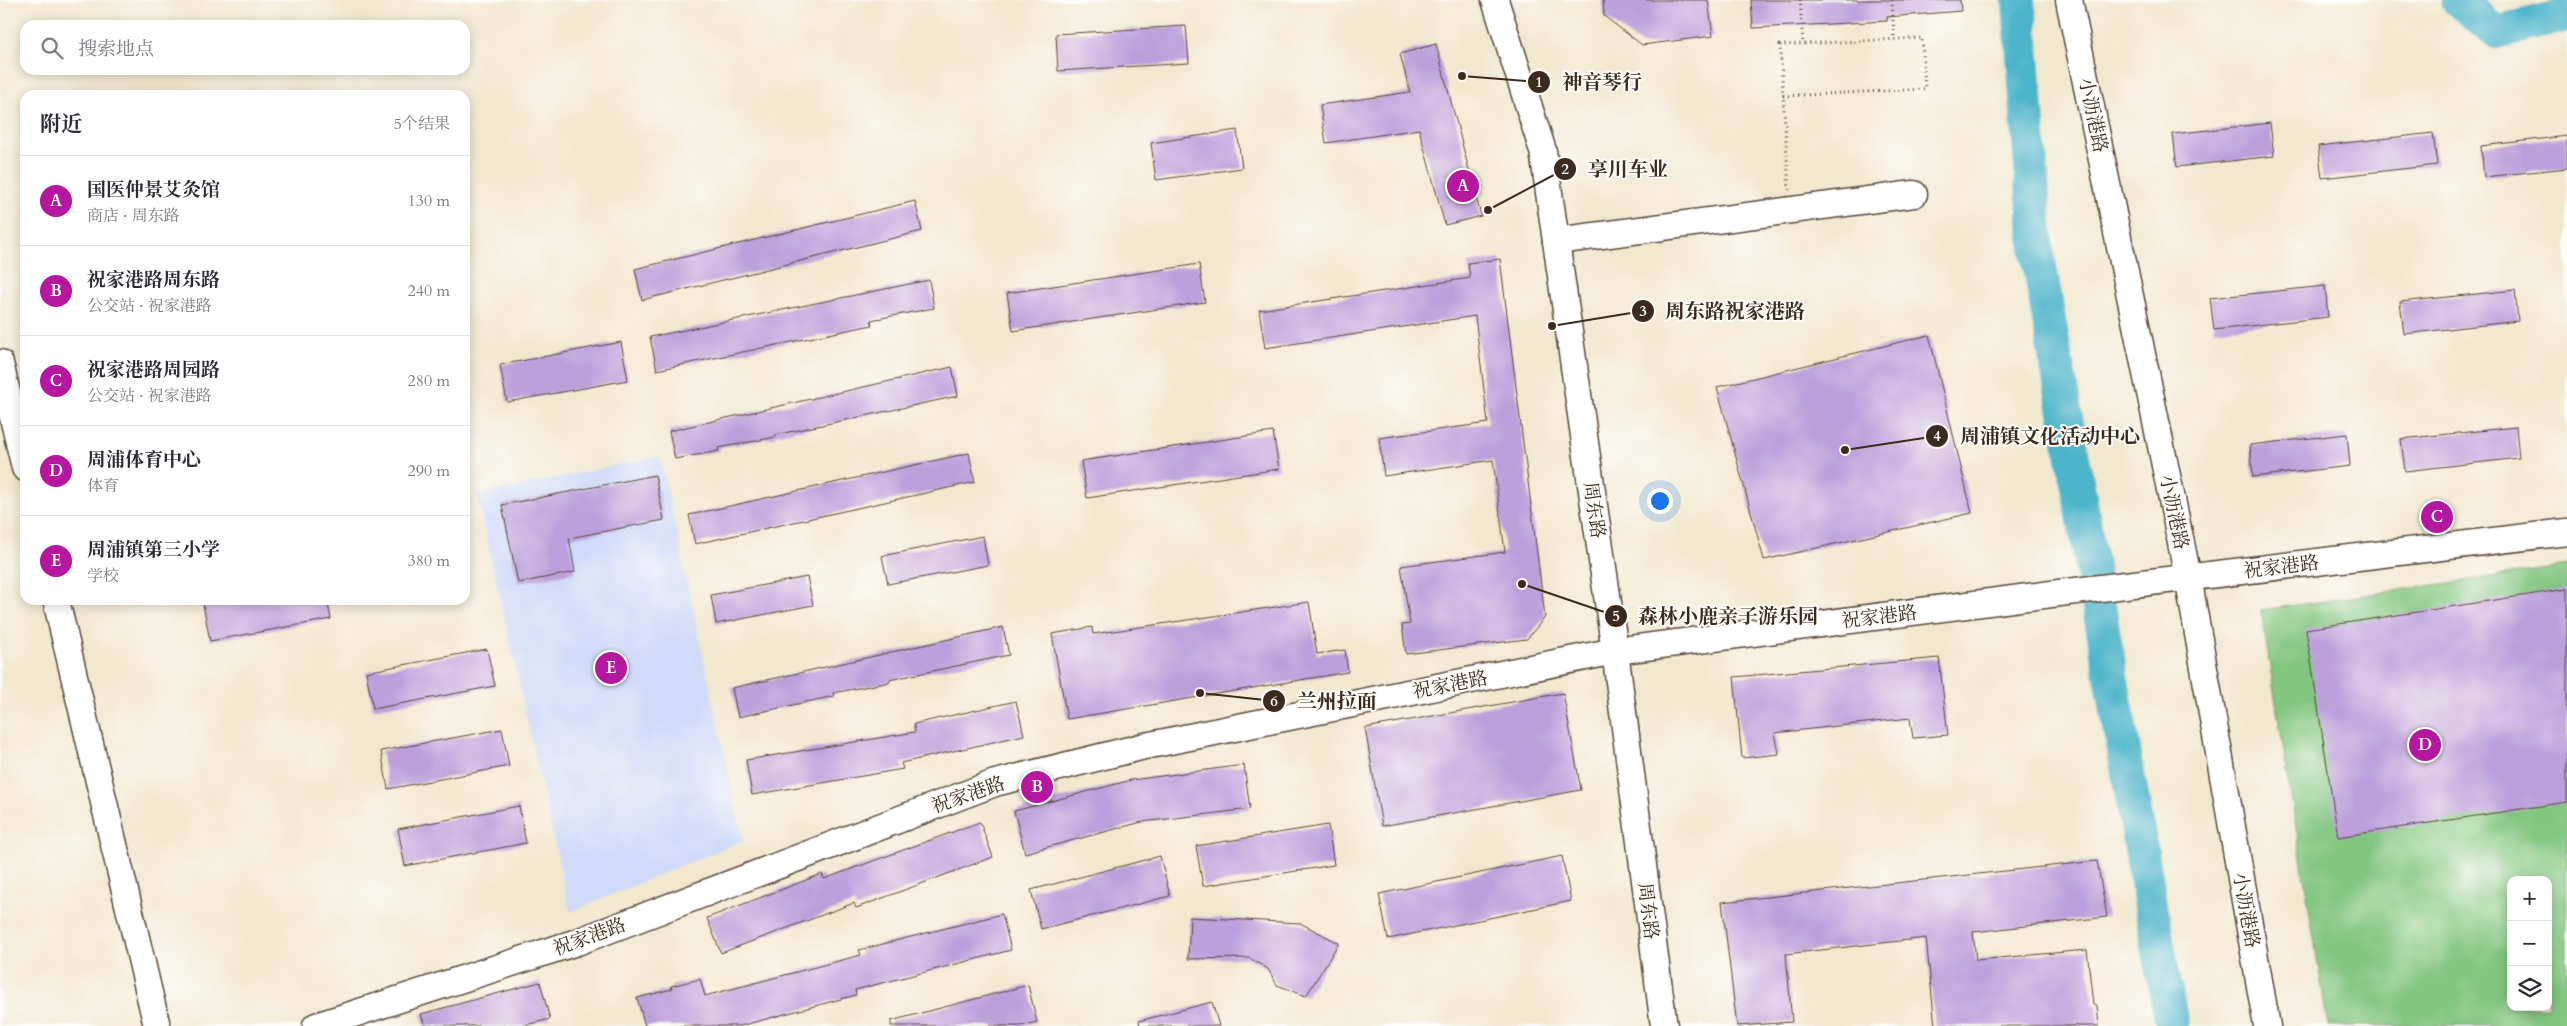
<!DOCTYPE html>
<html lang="zh">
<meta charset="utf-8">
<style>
:root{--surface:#fff;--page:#f7f7f7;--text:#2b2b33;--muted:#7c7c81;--line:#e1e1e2;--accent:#b5179e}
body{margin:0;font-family:Cardo,"Noto Serif SC",serif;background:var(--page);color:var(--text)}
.controls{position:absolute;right:15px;bottom:15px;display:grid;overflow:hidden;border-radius:10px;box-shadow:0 2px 12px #0003}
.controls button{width:45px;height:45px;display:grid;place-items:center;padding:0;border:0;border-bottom:1px solid var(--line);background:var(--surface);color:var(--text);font:25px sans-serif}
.you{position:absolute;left:1659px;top:500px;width:18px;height:18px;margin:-12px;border:4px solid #fff;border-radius:50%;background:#1a73e8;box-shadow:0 0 0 8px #1a73e833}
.badge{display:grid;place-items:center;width:32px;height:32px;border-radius:50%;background:var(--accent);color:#fff;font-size:16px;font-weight:700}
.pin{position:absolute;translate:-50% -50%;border:2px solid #fff;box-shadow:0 1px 5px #0006}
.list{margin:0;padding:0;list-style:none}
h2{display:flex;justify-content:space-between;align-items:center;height:65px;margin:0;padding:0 20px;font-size:21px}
h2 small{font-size:16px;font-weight:400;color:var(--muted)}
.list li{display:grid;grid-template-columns:32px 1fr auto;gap:15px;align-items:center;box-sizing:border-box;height:90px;padding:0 20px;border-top:1px solid var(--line)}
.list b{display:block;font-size:19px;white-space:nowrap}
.list p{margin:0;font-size:16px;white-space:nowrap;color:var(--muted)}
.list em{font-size:16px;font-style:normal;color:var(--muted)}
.icon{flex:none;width:28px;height:28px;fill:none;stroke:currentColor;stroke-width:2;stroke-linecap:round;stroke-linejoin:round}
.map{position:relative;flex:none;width:2567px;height:1026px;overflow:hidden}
.search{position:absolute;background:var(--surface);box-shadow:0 2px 12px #0003;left:20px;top:20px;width:450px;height:55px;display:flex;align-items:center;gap:12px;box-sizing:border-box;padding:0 18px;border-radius:15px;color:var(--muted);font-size:19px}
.panel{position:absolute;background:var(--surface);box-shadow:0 2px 12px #0003;left:20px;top:90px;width:450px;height:515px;border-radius:15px}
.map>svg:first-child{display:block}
</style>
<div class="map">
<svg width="2567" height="1026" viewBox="0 0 2567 1026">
<rect width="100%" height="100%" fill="#fdfcf7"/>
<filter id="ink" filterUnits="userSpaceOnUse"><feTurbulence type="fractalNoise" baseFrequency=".02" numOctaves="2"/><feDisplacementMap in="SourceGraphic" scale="10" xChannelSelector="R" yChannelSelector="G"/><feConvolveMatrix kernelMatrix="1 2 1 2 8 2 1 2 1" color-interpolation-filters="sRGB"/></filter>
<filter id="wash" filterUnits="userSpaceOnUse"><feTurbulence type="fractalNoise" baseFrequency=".0096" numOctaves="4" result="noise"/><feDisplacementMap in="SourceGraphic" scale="20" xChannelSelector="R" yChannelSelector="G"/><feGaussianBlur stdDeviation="1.12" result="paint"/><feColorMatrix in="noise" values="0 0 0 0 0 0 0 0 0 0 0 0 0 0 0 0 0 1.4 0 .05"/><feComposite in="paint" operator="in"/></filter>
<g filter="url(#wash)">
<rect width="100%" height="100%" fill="#f1e8cf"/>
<path fill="#d0daf9" d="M660,456L743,840L570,912L477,495Z"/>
<path fill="#82c680" stroke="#5e784f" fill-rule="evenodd" d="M2567,566V1026H2328L2261,610ZM2511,880H2548V1007H2511Z"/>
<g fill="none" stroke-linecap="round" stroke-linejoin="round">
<g stroke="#4db5cb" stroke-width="34">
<path d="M2019,0L2037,251L2172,1026"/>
<path d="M2458,0L2497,32L2567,15"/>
</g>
</g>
<g id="blocks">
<g fill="#bda0db">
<path d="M1603,0H1708L1713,36L1642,45L1604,16Z"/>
<path d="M1751,0H1960L1961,11L1887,17V21L1753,28Z"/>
<path d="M1186,26L1189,63L1058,71L1056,34Z"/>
<path d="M1436,44L1481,216L1445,225L1419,129L1326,143L1320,105L1410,92L1400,54Z"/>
<path d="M2270,123L2274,156L2177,167L2173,134Z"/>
<path d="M1237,130L1242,168L1156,180L1151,143Z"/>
<path d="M2433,133L2437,165L2322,178L2318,146Z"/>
<path d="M2567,136V168L2484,177L2481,146Z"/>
<path d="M915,201L922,231L642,300L635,269Z"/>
<path d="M1500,259L1545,617L1527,639L1406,654L1402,625L1410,624L1401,566L1505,552L1493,460L1384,476L1379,438L1488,423L1475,316L1265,348L1259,310L1470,278L1468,263Z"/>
<path d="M1199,264L1205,302L1013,331L1007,293Z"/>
<path d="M929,280L934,308L871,320L872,325L657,370L650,337Z"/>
<path d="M2325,286L2328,317L2214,330L2210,298Z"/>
<path d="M2515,290L2518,321L2404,334L2400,302Z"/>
<path d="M1929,335L1972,513L1764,560L1717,387Z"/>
<path d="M621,342L628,380L507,402L500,365Z"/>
<path d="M952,367L958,396L775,435L776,437L718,448L719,451L675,459L669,431Z"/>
<path d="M2516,427L2519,458L2405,471L2401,439Z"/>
<path d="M1273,432L1279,469L1087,498L1081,461Z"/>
<path d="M2347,434L2350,466L2253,477L2250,445Z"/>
<path d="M969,453L975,482L695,544L689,515Z"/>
<path d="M655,475L664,520L569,538L575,572L518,583L502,505Z"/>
<path d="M983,536L988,565L888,584L882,556Z"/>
<path d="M807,577L813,605L716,624L711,595Z"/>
<path d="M2567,589V802L2338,837L2306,629Z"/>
<path d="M225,600H327L331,619L210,641L203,604Z"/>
<path d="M1309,602L1317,654L1345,650L1348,672L1067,719L1052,634L1092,627L1093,634Z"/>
<path d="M1003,627L1009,655L889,680L890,682L833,693L834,696L738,717L732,688Z"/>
<path d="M487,649L495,686L373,709L366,672Z"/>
<path d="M1939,658L1948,735L1913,738L1910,718L1775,733L1779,754L1742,758L1734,677Z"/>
<path d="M1563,693L1581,790L1382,826L1365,728Z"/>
<path d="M1016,701L1024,735L901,763L903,769L752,795L746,760L915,732L914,724Z"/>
<path d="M502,729L509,766L388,789L381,751Z"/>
<path d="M1244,765L1250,809L1142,822L1025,853L1014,811L1131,780Z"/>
<path d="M519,806L526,843L405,866L398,829Z"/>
<path d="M980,822L993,857L856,908L854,903L721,953L707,918L822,874L824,879Z"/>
<path d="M1328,825L1334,865L1203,886L1196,846Z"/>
<path d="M1160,856L1170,896L1041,929L1031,890Z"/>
<path d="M1562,856L1571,901L1388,939L1379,894Z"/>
<path d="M2097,861L2107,917L1973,932L1976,960L2087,950L2093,1005H2097L2099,1026H1935L1926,938L1786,954L1792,1022L1737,1026L1722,902Z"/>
<path d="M1002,914L1011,950L855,990L856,995L740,1026H645L637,998L672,989L671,986L700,979L705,996L861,955L859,950Z"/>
<path d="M1190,917L1300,923L1339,943L1306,996L1277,985L1268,969L1249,958L1188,959Z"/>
<path d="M540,982L550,1019L522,1026H425L421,1014Z"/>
<path d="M1028,985L1037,1022L1021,1026H891V1021Z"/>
<path d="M1212,1002L1219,1026H1140L1139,1021Z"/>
</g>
</g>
</g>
<g filter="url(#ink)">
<use href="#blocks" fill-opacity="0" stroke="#564639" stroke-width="1"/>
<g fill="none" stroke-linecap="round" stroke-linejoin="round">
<defs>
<g id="minor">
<path d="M1495,0L1543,151L1615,651L1664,1026"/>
<path d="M2069,0L2188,577L2267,1026"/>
<path d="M1556,241L1914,194"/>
<path d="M0,363L25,468"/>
<path d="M56,600L157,1026"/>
<path d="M316,1026L577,942L995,783L1145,746L1615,651L2059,593L2567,532"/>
</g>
</defs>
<use href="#minor" stroke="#564639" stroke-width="29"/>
<g stroke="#564639" stroke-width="3" stroke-dasharray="1 4" stroke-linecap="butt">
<path d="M1800,0L1803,44"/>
<path d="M1892,0L1894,39"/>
<path d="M1783,96L1925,89L1922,38L1780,45L1789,190"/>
</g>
<use href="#minor" stroke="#fff" stroke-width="26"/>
</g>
</g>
<g text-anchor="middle" stroke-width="4" stroke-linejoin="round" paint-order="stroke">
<g font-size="19" fill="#3b2a1e" stroke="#fdfcf7">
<text transform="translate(2094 115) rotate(78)" y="7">小沥港路</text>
<text transform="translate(1595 510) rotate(82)" y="7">周东路</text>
<text transform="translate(2175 512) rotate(78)" y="7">小沥港路</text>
<text transform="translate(2281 566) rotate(-7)" y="7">祝家港路</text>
<text transform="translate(1879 616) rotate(-7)" y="7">祝家港路</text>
<text transform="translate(1450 684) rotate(-11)" y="7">祝家港路</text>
<text transform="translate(968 794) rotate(-19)" y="7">祝家港路</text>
<text transform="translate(2247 910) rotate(80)" y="7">小沥港路</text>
<text transform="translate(1649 911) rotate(83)" y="7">周东路</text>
<text transform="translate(589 936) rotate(-20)" y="7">祝家港路</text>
</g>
</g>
<path fill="none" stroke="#3b2a1e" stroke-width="2" d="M1462 76L1539 82M1488 210L1565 169M1552 326L1643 311M1845 450L1937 436M1522 584L1616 616M1200 693L1274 701"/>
<g fill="#3b2a1e" stroke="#fdfcf7" stroke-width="2">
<circle cx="1462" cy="76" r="5"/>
<circle cx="1488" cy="210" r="5"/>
<circle cx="1552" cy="326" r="5"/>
<circle cx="1845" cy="450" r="5"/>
<circle cx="1522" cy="584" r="5"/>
<circle cx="1200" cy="693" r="5"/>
<circle cx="1539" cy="82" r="12"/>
<circle cx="1565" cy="169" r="12"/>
<circle cx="1643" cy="311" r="12"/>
<circle cx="1937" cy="436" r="12"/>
<circle cx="1616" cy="616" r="12"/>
<circle cx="1274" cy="701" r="12"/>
</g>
<g font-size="15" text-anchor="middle" font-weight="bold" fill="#fff">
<text x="1539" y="87">1</text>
<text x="1565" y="174">2</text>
<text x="1643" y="316">3</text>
<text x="1937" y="441">4</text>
<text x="1616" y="621">5</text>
<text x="1274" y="706">6</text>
</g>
<g font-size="20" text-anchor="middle" font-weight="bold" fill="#3b2a1e" stroke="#fdfcf7" stroke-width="4" stroke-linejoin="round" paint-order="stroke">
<text x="1602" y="89">神音琴行</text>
<text x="1628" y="176">享川车业</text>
<text x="1735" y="318">周东路祝家港路</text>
<text x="2050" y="443">周浦镇文化活动中心</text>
<text x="1728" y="623">森林小鹿亲子游乐园</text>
<text x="1337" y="708">兰州拉面</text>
</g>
</svg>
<div class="controls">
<button>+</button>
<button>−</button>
<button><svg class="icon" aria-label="layers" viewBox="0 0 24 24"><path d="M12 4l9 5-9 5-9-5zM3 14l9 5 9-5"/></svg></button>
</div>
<div class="you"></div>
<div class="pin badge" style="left:1463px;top:186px">A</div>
<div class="pin badge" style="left:1037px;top:787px">B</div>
<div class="pin badge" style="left:2437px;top:517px">C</div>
<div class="pin badge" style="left:2425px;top:745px">D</div>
<div class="pin badge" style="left:611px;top:668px">E</div>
<div class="search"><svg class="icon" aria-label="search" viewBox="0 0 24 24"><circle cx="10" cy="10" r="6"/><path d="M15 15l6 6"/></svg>搜索地点</div>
<section class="panel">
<h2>附近<small>5个结果</small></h2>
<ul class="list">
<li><span class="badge">A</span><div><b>国医仲景艾灸馆</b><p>商店 · 周东路</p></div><em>130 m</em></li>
<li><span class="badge">B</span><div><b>祝家港路周东路</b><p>公交站 · 祝家港路</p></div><em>240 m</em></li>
<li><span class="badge">C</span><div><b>祝家港路周园路</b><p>公交站 · 祝家港路</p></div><em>280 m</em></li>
<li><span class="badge">D</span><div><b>周浦体育中心</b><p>体育</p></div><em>290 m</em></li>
<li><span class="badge">E</span><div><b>周浦镇第三小学</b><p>学校</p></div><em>380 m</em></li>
</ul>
</section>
</div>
